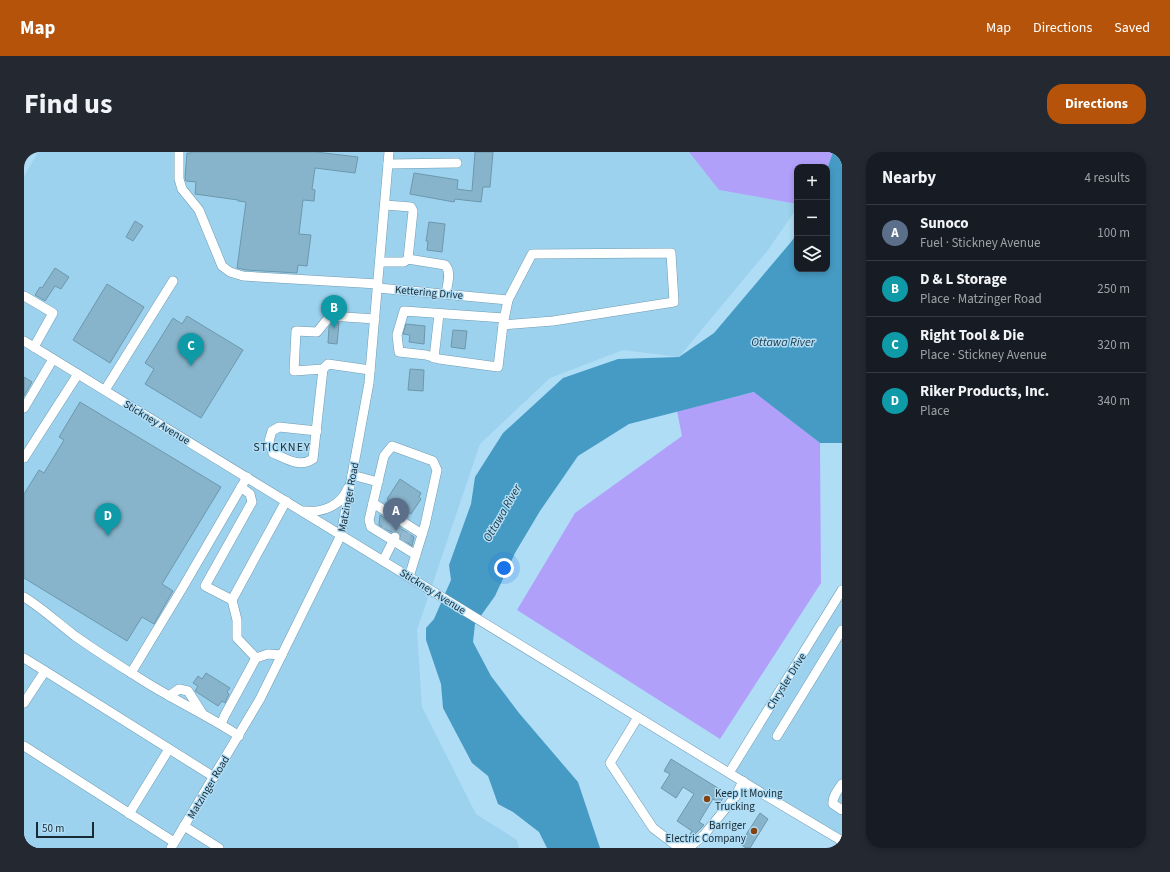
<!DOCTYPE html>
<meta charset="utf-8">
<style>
:root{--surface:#171b24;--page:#242831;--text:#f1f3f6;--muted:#9ea1a6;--line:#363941;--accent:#b45309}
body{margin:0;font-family:"Source Sans 3",sans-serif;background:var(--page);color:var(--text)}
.controls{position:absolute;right:12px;top:12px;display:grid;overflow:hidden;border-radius:8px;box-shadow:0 2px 6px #0003}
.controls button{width:36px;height:36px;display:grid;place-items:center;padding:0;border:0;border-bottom:1px solid var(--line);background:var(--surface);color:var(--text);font:20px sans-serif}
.scale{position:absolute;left:12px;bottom:10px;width:58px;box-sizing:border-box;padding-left:4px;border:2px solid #182a33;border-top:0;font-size:11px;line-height:14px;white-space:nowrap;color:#182a33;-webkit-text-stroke:3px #b0ddf6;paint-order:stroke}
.you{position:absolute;left:480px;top:416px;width:14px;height:14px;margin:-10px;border:3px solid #fff;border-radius:50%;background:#1a73e8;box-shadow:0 0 0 6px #1a73e833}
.badge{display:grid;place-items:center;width:26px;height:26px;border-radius:50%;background:var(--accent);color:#fff;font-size:13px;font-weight:700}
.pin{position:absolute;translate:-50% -33px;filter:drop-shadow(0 1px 2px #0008)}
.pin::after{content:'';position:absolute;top:21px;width:14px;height:12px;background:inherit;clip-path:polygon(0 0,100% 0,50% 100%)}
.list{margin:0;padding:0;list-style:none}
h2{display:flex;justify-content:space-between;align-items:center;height:52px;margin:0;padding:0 16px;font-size:17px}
h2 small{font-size:13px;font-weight:400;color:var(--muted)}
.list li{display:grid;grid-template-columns:26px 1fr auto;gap:12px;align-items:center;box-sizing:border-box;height:56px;padding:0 16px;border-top:1px solid var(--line)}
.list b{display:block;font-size:15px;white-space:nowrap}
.list p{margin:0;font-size:13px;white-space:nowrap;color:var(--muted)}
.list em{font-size:13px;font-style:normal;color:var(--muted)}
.icon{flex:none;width:22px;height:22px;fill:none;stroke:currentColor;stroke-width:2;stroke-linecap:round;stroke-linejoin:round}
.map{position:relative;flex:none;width:818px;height:696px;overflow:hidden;border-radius:16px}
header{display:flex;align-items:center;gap:24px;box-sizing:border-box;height:56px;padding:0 20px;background:var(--accent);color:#fff}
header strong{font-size:19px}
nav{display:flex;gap:22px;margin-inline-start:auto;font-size:14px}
.intro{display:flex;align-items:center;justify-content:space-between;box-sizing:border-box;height:96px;padding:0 24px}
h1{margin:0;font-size:28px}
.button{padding:10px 18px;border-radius:16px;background:var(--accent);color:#fff;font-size:14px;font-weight:700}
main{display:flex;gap:24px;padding:0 24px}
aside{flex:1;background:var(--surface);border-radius:16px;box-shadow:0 2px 6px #0003}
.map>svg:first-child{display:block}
</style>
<header>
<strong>Map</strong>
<nav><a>Map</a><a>Directions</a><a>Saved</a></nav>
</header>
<div class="intro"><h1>Find us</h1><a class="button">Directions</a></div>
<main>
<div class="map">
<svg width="818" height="696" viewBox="0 0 818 696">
<rect width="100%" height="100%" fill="#b0ddf6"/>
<g fill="#9cd2ee">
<path d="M14,0H665L695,38L773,52V56L744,98L655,205L599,198L526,226L456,292L393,478L398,555L452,662L493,688L495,696H0V24Z"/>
<path d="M818,438V689L705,621Z"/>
</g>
<g fill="#b1a0fa">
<path d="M665,0H809L803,17V15H773V52L695,38Z"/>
<path d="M731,240L796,291L797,431L696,587L493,458L551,361L658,284L653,259Z"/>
</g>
<path fill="#469bc4" d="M809,0H818V291H796L730,240L605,272L554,304L516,359L491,401L471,444L451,472L449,490L467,524L495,561L554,630L576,696H523L515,680L489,660L474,652L464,624L448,611L419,556L417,532L402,488V476L410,467L427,428L425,413L447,352L451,325L479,281L539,226L594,207L655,205L690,181L767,90L773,82V117H803V17Z"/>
<g fill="#87b4cb" stroke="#6c98ae">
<path d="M167,0H292L334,5L331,21L291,16L288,37L291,38L290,49L279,48L275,82L287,83L283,114L274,113L273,121L222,118L213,116L222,50L214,49V48L171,42L172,30L162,29L161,26L163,1H167Z"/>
<path d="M451,0H469L466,35H459L457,50L431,47L430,50L386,42L390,21L434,28L433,37L448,39Z"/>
<path d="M111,69L119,74L109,89L102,85Z"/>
<path d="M405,70L421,72L418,100L403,98L404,89H402Z"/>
<path d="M31,116L45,125L37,137L31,134L21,149L11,143L16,135L18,136Z"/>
<path d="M83,132L120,155L86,211L49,188Z"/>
<path d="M163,164L219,198L177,266L121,232L130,217L121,211L149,166L158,172Z"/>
<path d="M309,170L315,171L313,192L304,191L305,175Z"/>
<path d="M382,172L401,174L400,192L385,190L386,183L379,182Z"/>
<path d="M429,178L443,179L441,197L427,195Z"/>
<path d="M386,217L400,218L399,239L384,238Z"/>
<path d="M0,225L8,230L0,244Z"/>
<path d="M56,250L197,335L138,432L149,439L130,472L118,465L103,489L0,426V342L15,318L20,321L40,288L35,285Z"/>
<path d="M376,327L397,341L395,345L397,347L387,362L363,347Z"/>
<path d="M356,363L390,385L388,394L377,386L376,382L374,380L370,379L367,380L355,373Z"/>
<path d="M182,521L206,536L203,540L205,542L201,551L198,549L194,554L171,539L174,534L169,531L174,524L178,527Z"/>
<path d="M647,607L702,641L696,651L689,647L675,670L680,673L669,684L666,682L668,679L653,669L670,642L659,635L652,646L637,636L646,622L640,619Z"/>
<path d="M736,661L744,667L726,696H722L716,692Z"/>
</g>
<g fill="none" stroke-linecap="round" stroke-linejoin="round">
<g stroke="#92b9cf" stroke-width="9" stroke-dasharray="9 4.5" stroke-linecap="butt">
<path d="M362,377L365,369"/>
<path d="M372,383L373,374"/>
<path d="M380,389L383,380"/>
</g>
<defs>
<g id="minor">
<path d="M155,0V27L158,37L175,58L198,114L206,120L219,124L354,132"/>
<path d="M364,12L433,11"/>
<path d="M384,107L421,113C428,120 423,133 422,142"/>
<path d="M356,110H380L384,107L389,59L387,55L361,53"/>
<path d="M354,136L484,148L508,102L647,101L650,150L529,169L479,173"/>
<path d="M0,144L29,161L10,195"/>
<path d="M480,166L380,159L373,183L375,200L402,203L415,207L474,215L479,173L484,148"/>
<path d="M0,189L736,640L818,689"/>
<path d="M410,206L415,162"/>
<path d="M346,218L304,212L299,217L270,219L272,179L293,180L306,164L351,167"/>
<path d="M81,238L149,129"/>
<path d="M0,256L29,207"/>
<path d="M293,279L255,275L248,279L245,289L249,301C263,307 275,316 289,307L299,217"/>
<path d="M0,306L54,222"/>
<path d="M328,323L354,330"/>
<path d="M349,351L398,382"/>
<path d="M280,359C298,361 317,354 324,336"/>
<path d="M359,409L371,385"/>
<path d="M385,425L401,373L413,318L409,309L368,294L360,304L345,368L347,375L392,403"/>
<path d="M0,445C18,456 34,471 51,484C71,498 91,511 112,524C145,546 182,562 215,584"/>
<path d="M208,448L181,434L228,350L226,342L217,335"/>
<path d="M0,506L21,519"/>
<path d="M232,506L213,486V468L208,448L262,349"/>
<path d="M107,521L159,435L223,325"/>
<path d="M145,544L155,537L164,539L178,561"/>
<path d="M0,551L21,519L190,625"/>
<path d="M614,565L586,611L629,676L654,695L667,694L679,684L711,645L719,629"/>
<path d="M197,572L201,563L232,506L244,502L258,503"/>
<path d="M753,584L818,478"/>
<path d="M0,594L150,690"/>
<path d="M705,621L818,438"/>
<path d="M818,632C814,638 808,645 809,652L818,658"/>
<path d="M105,662L145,597"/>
<path d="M160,674L195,696"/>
<path d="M147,696L236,547L317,383L345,231L365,0"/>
</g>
</defs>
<use href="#minor" stroke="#709cb3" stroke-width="10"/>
<use href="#minor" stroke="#fff" stroke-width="9"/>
<path stroke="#4f6b79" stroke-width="2.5" stroke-dasharray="6 3" stroke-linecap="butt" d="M0,3L2,0"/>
</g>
<g fill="#854211" stroke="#b0ddf6" stroke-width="1.5">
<circle cx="683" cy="647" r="4"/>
<circle cx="730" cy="679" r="4"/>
</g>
<g text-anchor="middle" stroke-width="3" stroke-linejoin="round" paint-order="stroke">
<g font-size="11" fill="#182a33" stroke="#b0ddf6">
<text transform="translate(405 140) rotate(5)" y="4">Kettering Drive</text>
<text transform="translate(133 270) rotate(31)" y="4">Stickney Avenue</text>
<text transform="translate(324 345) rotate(-79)" y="4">Matzinger Road</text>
<text transform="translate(409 439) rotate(32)" y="4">Stickney Avenue</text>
<text transform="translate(762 529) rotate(-58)" y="4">Chrysler Drive</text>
<text transform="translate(184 635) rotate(-59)" y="4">Matzinger Road</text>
</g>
<g font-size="11" fill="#182a33" stroke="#b0ddf6" text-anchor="start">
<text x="691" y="645">Keep It Moving<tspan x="691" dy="13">Trucking</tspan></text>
<text x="722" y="677" text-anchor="end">Barriger<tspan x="722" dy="13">Electric Company</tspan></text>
</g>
<g font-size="12" font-style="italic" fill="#1d3744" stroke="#b0ddf6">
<text x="759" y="194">Ottawa River</text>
<text transform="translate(478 361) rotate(-60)" y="4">Ottawa River</text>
</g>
<g font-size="12" letter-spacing="1" fill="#182a33" stroke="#b0ddf6">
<text x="258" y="299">STICKNEY</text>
</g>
</g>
</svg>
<div class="controls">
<button>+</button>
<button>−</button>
<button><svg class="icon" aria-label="layers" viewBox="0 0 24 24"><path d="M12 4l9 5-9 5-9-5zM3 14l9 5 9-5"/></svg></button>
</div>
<div class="scale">50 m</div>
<div class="you"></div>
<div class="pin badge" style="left:372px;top:379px;background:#5c6f8a">A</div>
<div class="pin badge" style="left:310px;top:176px;background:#0f9aa8">B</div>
<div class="pin badge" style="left:167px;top:214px;background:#0f9aa8">C</div>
<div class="pin badge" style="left:84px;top:384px;background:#0f9aa8">D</div>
</div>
<aside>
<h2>Nearby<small>4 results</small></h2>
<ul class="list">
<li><span class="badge" style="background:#5c6f8a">A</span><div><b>Sunoco</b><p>Fuel · Stickney Avenue</p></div><em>100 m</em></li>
<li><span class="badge" style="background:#0f9aa8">B</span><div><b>D &amp; L Storage</b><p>Place · Matzinger Road</p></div><em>250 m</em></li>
<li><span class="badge" style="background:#0f9aa8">C</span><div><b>Right Tool &amp; Die</b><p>Place · Stickney Avenue</p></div><em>320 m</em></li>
<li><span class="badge" style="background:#0f9aa8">D</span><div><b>Riker Products, Inc.</b><p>Place</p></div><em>340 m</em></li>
</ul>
</aside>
</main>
